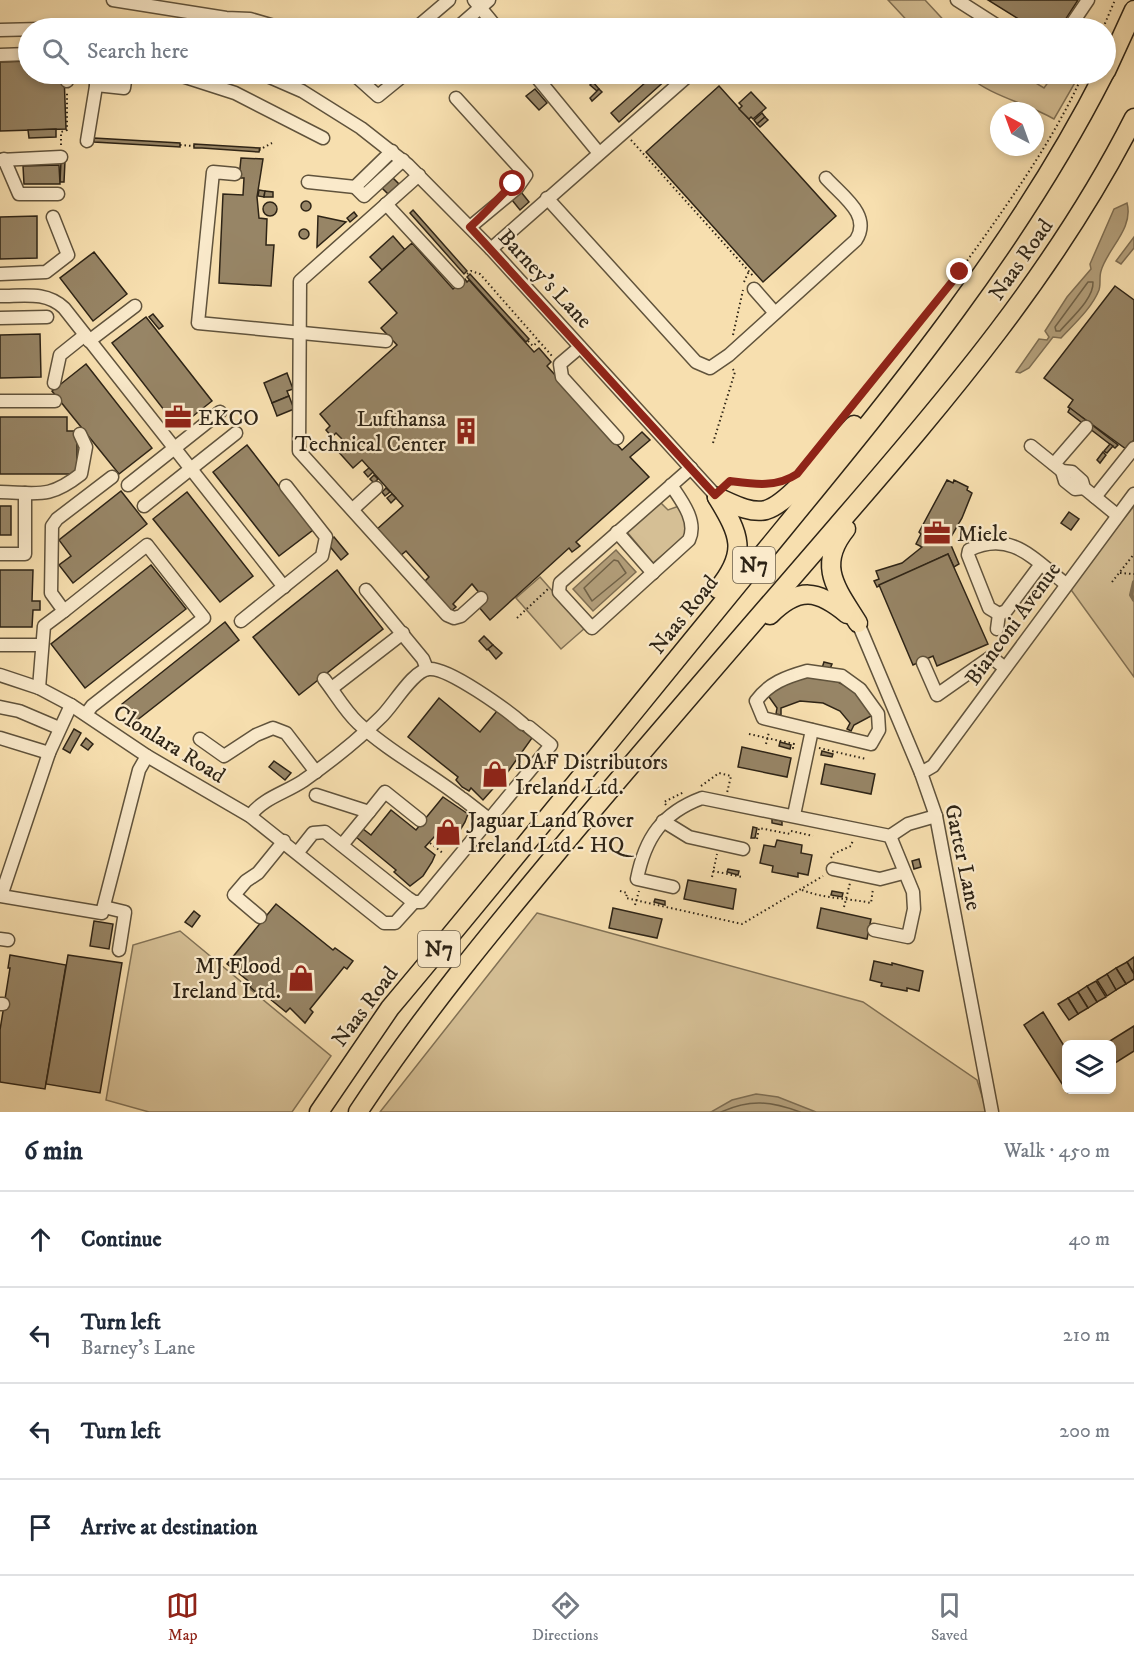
<!DOCTYPE html>
<meta charset="utf-8">
<style>
:root{--surface:#fff;--page:#f2f2f3;--text:#1f2937;--muted:#747a83;--line:#e0e1e3;--accent:#8f2418}
body{margin:0;font-family:"IM FELL DW Pica",serif;background:var(--page);color:var(--text)}
.controls{position:absolute;right:18px;bottom:18px;display:grid;overflow:hidden;border-radius:9px;box-shadow:0 3px 9px #0003}
.controls button{width:54px;height:54px;display:grid;place-items:center;padding:0;border:0;border-bottom:2px solid var(--line);background:var(--surface);color:var(--text);font:30px sans-serif}
.compass{position:absolute;left:990px;top:102px;width:54px;height:54px;border-radius:50%;background:var(--surface);box-shadow:0 3px 9px #0003;rotate:319deg}
.stop{position:absolute;width:18px;height:18px;margin:-14px;border:4px solid #8f2418;border-radius:50%;background:#fff}
.stop.end{background:#8f2418;border-color:#fff;box-shadow:0 2px 6px #0008}
.list{margin:0;padding:0;list-style:none}
h2{display:flex;justify-content:space-between;align-items:center;height:78px;margin:0;padding:0 24px;font-size:26px}
h2 small{font-size:20px;font-weight:400;color:var(--muted)}
.list li{display:grid;grid-template-columns:39px 1fr auto;gap:18px;align-items:center;box-sizing:border-box;height:96px;padding:0 24px;border-top:2px solid var(--line)}
.list b{display:block;font-size:22px;white-space:nowrap}
.list p{margin:0;font-size:20px;white-space:nowrap;color:var(--muted)}
.list em{font-size:20px;font-style:normal;color:var(--muted)}
.icon{flex:none;width:33px;height:33px;fill:none;stroke:currentColor;stroke-width:2;stroke-linecap:round;stroke-linejoin:round}
.map{position:relative;flex:none;width:1134px;height:1112px;overflow:hidden}
.search{position:absolute;background:var(--surface);box-shadow:0 3px 9px #0003;left:18px;right:18px;top:18px;height:66px;display:flex;align-items:center;gap:15px;box-sizing:border-box;padding:0 21px;border-radius:33px;color:var(--muted);font-size:22px}
.sheet{height:462px;background:var(--surface)}
nav{display:flex;justify-content:space-around;align-items:center;box-sizing:border-box;height:84px;border-top:2px solid var(--line);background:var(--surface);font-size:16px;color:var(--muted)}
nav a{display:grid;justify-items:center;gap:3px}
nav .on{color:var(--accent)}
.map>svg:first-child{display:block}
</style>
<div class="map">
<svg width="1134" height="1112" viewBox="0 0 1134 1112">
<rect width="100%" height="100%" fill="#f7dfaf"/>
<filter id="stains"><feTurbulence type="fractalNoise" baseFrequency=".00333" numOctaves="4"/><feColorMatrix values="0 0 0 0 .2 0 0 0 0 .09 0 0 0 0 .02 0 0 0 .5 -.17"/></filter>
<radialGradient id="worn" r=".72"><stop offset=".6" stop-color="#630" stop-opacity="0"/><stop offset="1" stop-color="#630" stop-opacity=".3"/></radialGradient>
<g fill="#d5bf95" stroke="#827256" stroke-width="1.5">
<path d="M888,0H925L951,28H914Z"/>
<path d="M965,74H1021L1044,88L1054,74H1080L1054,119C1024,102 992,97 965,74Z"/>
<path d="M659,501L668,510L679,506L687,526L684,537L653,563L627,532Z"/>
<path d="M1134,506V677L1069,587Z"/>
<path d="M540,577L585,628L561,649L516,598Z"/>
<path d="M537,913L863,1002L977,1080L987,1112H380Z"/>
<path d="M180,931L331,1056L292,1112H149L106,1100L133,945Z"/>
</g>
<g fill="#b39f7b" stroke="#7e6e53" stroke-width="1.5">
<path d="M1127,203C1134,229 1107,249 1101,271C1099,277 1101,284 1099,290C1092,308 1074,324 1061,338L1053,337L1029,368L1020,373L1016,372L1039,339L1047,340L1049,337L1045,331L1067,297L1091,269L1090,264L1114,209Z"/>
<path d="M1134,237V248L1121,264L1116,261Z"/>
<path d="M616,550L636,572L593,611L573,589Z"/>
<path d="M756,1094L778,1097L816,1112H711L732,1100Z"/>
</g>
<g fill="none" stroke-linecap="round" stroke-linejoin="round">
<g stroke="#706248" stroke-width="1.5">
<path d="M1088,282H1093C1094,299 1070,319 1060,331H1056L1055,327Z"/>
<path d="M614,560L618,561L626,573L592,601L584,588Z"/>
<path d="M721,1112C750,1099 770,1101 800,1112"/>
</g>
<path stroke="#7e6e53" stroke-width="4" d="M1134,582L1131,595L1134,600"/>
</g>
<g fill="#978566" stroke="#2e2416" stroke-width="1.5">
<path d="M988,0H1078L1060,28H1033Z"/>
<path d="M28,61V74H64L66,129L0,131V62Z"/>
<path d="M655,74H664L668,78L619,122L611,113Z"/>
<path d="M593,82L599,89L597,91L590,85Z"/>
<path d="M719,86L836,216L763,282L646,152Z"/>
<path d="M535,89L547,103L539,110L526,96Z"/>
<path d="M599,89L602,92L592,101L590,98Z"/>
<path d="M751,92L766,108L753,119L751,117L749,119L739,109L742,106L739,103Z"/>
<path d="M762,113L765,117L757,124L754,120Z"/>
<path d="M765,117L768,120L760,127L757,124Z"/>
<path d="M56,129V137L29,138L28,130Z"/>
<path d="M94,138L180,143V147L94,142Z"/>
<path d="M194,144L260,148L259,152L202,148H194Z"/>
<path d="M241,158L263,159L257,197L259,218L267,219L266,245H274L271,286L219,283L223,194L243,195L244,178H239Z"/>
<path d="M61,161H65L64,182H60Z"/>
<path d="M59,165L60,184H24L23,166Z"/>
<path d="M393,178L399,184L388,194L382,188Z"/>
<path d="M259,190L265,191L264,197L258,196Z"/>
<path d="M265,191L273,192V197H264Z"/>
<path d="M521,192L529,202L520,210L512,200Z"/>
<circle cx="306" cy="206" r="5"/>
<circle cx="270" cy="209" r="7"/>
<path d="M413,210L467,271L464,274L410,213Z"/>
<path d="M354,212L357,216L350,222L347,218Z"/>
<path d="M37,216V258L0,259V217Z"/>
<path d="M318,216L346,222L317,247Z"/>
<circle cx="304" cy="234" r="5"/>
<path d="M393,236L405,250L382,270L370,257Z"/>
<path d="M412,243L453,289L465,279L467,282L469,280L534,352L539,348L551,362L547,366L622,450L642,432L650,440L630,457L649,477L576,542L580,546L572,552L569,548L490,620L478,606L485,600L472,584L453,604L456,607L450,612L423,583L429,577L406,551L400,556L376,530L403,506L362,460L353,468L336,449L344,441L336,433L332,437L326,430L330,426L320,414L397,345L381,328L397,313L369,282Z"/>
<path d="M94,252L127,294L93,321L60,278Z"/>
<path d="M470,274L529,339L526,342L467,277Z"/>
<path d="M1115,286L1134,300V440L1126,449L1068,407L1073,400L1044,378Z"/>
<path d="M153,314L163,326L159,329L149,317Z"/>
<path d="M146,317L212,401L178,428L112,343Z"/>
<path d="M40,334L41,377L0,378V335Z"/>
<path d="M86,364L152,448L119,474L52,391Z"/>
<path d="M287,373L293,389L287,391L289,396L272,403L264,383Z"/>
<path d="M289,396L294,409L277,416L272,403Z"/>
<path d="M1070,408L1118,445L1115,448L1068,412Z"/>
<path d="M0,417H67V431H77V474H0Z"/>
<path d="M1110,444L1113,446L1107,453L1104,451Z"/>
<path d="M247,445L313,530L279,556L213,472Z"/>
<path d="M1103,452L1106,455L1100,463L1097,460Z"/>
<path d="M369,468L373,472L368,477L364,472Z"/>
<path d="M374,475L378,479L374,483L370,479Z"/>
<path d="M947,480L953,483L954,480L968,487L967,490L972,493L962,518L951,537L948,538L959,564L954,567L948,554L877,587L874,581L879,579L876,571L902,563L922,547L916,544L921,534L919,532Z"/>
<path d="M386,488L390,492L385,496L382,492Z"/>
<path d="M121,491L147,524L73,583L59,565L71,556L59,540Z"/>
<path d="M187,492L253,576L220,602L153,519Z"/>
<path d="M392,494L396,498L391,503L387,498Z"/>
<rect x="0" y="506" width="11" height="29"/>
<path d="M1069,512L1079,519L1071,530L1061,523Z"/>
<path d="M334,537L348,554L341,560L327,543Z"/>
<path d="M948,554L988,644L937,666L933,656L913,665L879,585Z"/>
<path d="M151,565L186,609L85,688L51,644Z"/>
<path d="M0,570H33L32,601H40V610H33L32,627H0Z"/>
<path d="M337,570L383,629L299,695L253,637Z"/>
<path d="M225,622L239,640L136,721L122,704Z"/>
<path d="M484,636L493,645L487,650L479,641Z"/>
<path d="M493,645L502,653L496,659L488,649Z"/>
<path d="M824,662L832,664L830,669L822,668Z"/>
<path d="M808,676L832,679L850,688L860,697L873,715L854,725L851,731L847,729L850,723L840,711L823,703L800,701L781,708V715L776,714L777,708L764,690Z"/>
<path d="M439,698L480,732L497,711L532,738L507,773L483,800L471,788L469,791L462,787L456,780L458,777L408,737Z"/>
<path d="M74,729L81,733L70,753L63,749Z"/>
<path d="M86,738L93,744L88,750L81,745Z"/>
<path d="M780,742L791,745L790,749L779,746Z"/>
<path d="M742,747L791,758L787,777L738,767Z"/>
<path d="M822,751L833,754L832,757L821,755Z"/>
<path d="M274,761L291,773L285,780L269,767Z"/>
<path d="M825,764L875,774L871,794L821,784Z"/>
<path d="M443,797L468,814L465,822L459,832L443,845L434,837L425,847L435,855L432,862L423,876L410,886L394,872L396,870L356,837L363,829L371,835L391,810L416,830Z"/>
<path d="M772,819L782,821V825L772,823Z"/>
<path d="M753,827L757,828L755,838H751Z"/>
<path d="M777,840L802,845L801,853L812,855L808,875L798,873V877L772,872L773,866L760,863L764,845L775,847Z"/>
<path d="M919,859L921,867L914,869L912,861Z"/>
<path d="M728,869L739,871L738,875L727,872Z"/>
<path d="M688,880L736,889L733,909L684,899Z"/>
<path d="M832,891L843,893L842,897L831,895Z"/>
<path d="M655,899L665,901V905L654,902Z"/>
<path d="M276,904L333,950L335,948L353,961L347,969L344,967L310,1009L313,1012L305,1023L290,1008L286,1012L259,990L257,993L250,987L252,984L227,964Z"/>
<path d="M613,908L662,919L657,938L609,928Z"/>
<path d="M821,908L871,919L867,939L817,928Z"/>
<path d="M194,911L200,916L192,927L185,922Z"/>
<path d="M94,921L113,924L109,949L90,946Z"/>
<path d="M10,955L66,965L45,1089L0,1082V1030L10,968H8Z"/>
<path d="M68,955L122,963L100,1093L46,1084Z"/>
<path d="M1134,957V974L1127,962Z"/>
<path d="M874,961L892,965V963L923,971L919,991L907,988V991L881,986L882,983L870,980Z"/>
<path d="M1127,962L1134,974V979L1126,984L1116,968Z"/>
<path d="M1116,968L1126,984L1116,990L1107,974Z"/>
<path d="M1107,974L1116,990L1107,996L1097,980Z"/>
<path d="M1096,981L1106,997L1097,1002L1087,986Z"/>
<path d="M1087,986L1097,1002L1088,1008L1078,992Z"/>
<path d="M1078,992L1088,1008L1078,1014L1068,998Z"/>
<path d="M1068,998L1078,1014L1069,1020L1058,1004Z"/>
<path d="M1043,1012L1066,1049V1090H1074L1068,1093L1024,1025Z"/>
<path d="M1134,1026V1051L1112,1065V1044H1105Z"/>
</g>
<g fill="none" stroke-linecap="round" stroke-linejoin="round">
<defs>
<g id="minor">
<path d="M113,0L226,18L250,19L281,28"/>
<path d="M474,0L497,28"/>
<path d="M957,0L1001,28"/>
<path d="M416,28L449,0"/>
<path d="M457,28L489,0"/>
<path d="M1069,28L1088,0"/>
<path d="M0,30L82,28"/>
<path d="M0,55L28,54"/>
<path d="M176,74L235,93L323,138"/>
<path d="M263,74L302,91L361,128L408,165L491,249L717,497"/>
<path d="M365,74L359,79L378,96L405,74"/>
<path d="M534,74L598,152"/>
<path d="M67,81L70,74"/>
<path d="M96,85L124,88L126,74"/>
<path d="M456,98L526,175L517,188L470,227"/>
<path d="M87,141L98,74"/>
<path d="M392,151L355,187L364,196L403,160"/>
<path d="M4,159L19,194H58"/>
<path d="M0,160L61,157"/>
<path d="M235,174L213,172L198,323L386,341"/>
<path d="M419,175L300,281L299,451L447,615L454,618L461,616L481,598"/>
<path d="M308,182L355,187"/>
<path d="M547,198L696,362L710,368L729,355L856,240C872,215 842,196 826,178"/>
<path d="M386,204L458,282"/>
<path d="M491,249L690,74"/>
<path d="M0,274L46,272L68,255L53,217"/>
<path d="M754,289L775,313"/>
<path d="M0,296C24,296 46,291 64,308L284,587"/>
<path d="M0,318L47,317"/>
<path d="M89,341L135,306"/>
<path d="M580,347L560,364L562,377L617,438"/>
<path d="M54,383L60,355L85,335"/>
<path d="M0,401H55"/>
<path d="M1031,446L1062,471L1072,472L1082,481L1084,488L1117,515"/>
<path d="M1054,464L1086,427"/>
<path d="M1062,471L1065,481L1075,489L1084,488"/>
<path d="M128,485L220,412"/>
<path d="M671,485C681,500 698,521 689,540L592,628L559,592L560,583L691,468"/>
<path d="M0,492C39,493 49,499 81,474L86,447L80,434"/>
<path d="M1095,497L1134,448"/>
<path d="M144,506L236,433"/>
<path d="M353,509L376,488"/>
<path d="M617,532L653,573"/>
<path d="M0,554H25V493"/>
<path d="M1041,564L1006,611L999,614L989,608L968,555L969,550C1012,529 1035,561 1066,584"/>
<path d="M366,590L423,659L427,669"/>
<path d="M64,611L147,545L204,618L92,706L86,714"/>
<path d="M241,621L322,556L326,537L286,486"/>
<path d="M858,623L921,773L936,816L992,1112"/>
<path d="M997,629L999,614"/>
<path d="M0,645H42"/>
<path d="M923,663L937,695L991,657L1005,668"/>
<path d="M807,671L842,676L860,689L878,714L879,730L871,744L763,718L756,701C769,683 786,677 807,671Z"/>
<path d="M0,675L39,688L71,705L147,756L250,816L384,923H395L414,902"/>
<path d="M324,679C335,693 345,711 358,723C389,752 427,771 460,797"/>
<path d="M39,688L44,626L64,611L51,593L52,526L57,519L112,477"/>
<path d="M332,688L403,633"/>
<path d="M71,705L49,753L1,896L102,913L139,770L147,756"/>
<path d="M0,707L19,711L59,728"/>
<path d="M0,738L49,753"/>
<path d="M200,739L224,756L256,735L273,728L286,733L316,772"/>
<path d="M921,773L933,766L1134,494"/>
<path d="M316,795L369,812L385,792L420,820"/>
<path d="M463,799L490,820"/>
<path d="M794,815L812,730"/>
<path d="M250,816C263,798 285,793 303,781C330,762 358,740 381,717C393,706 413,670 429,669C448,667 507,710 523,724"/>
<path d="M663,821L689,837L743,849"/>
<path d="M342,845L369,812"/>
<path d="M298,852L313,833L325,832L408,898L414,902H421L551,745L529,727"/>
<path d="M833,869L880,879L903,873"/>
<path d="M673,887L637,879C645,838 662,813 702,798L890,836L908,824L936,816"/>
<path d="M104,907L125,912L119,950"/>
<path d="M260,917L234,895L246,881L258,873L284,841"/>
<path d="M874,930L908,937L914,909L913,892L890,836"/>
<path d="M0,939L8,940"/>
<path d="M0,1004H3"/>
</g>
<g id="highway">
<path d="M1106,71L1134,10"/>
<path d="M717,497C740,535 748,552 718,589"/>
<path d="M717,497C731,503 750,514 766,510C791,503 834,445 854,425"/>
<path d="M846,529C816,566 837,589 858,623"/>
<path d="M770,615C799,586 818,590 847,614"/>
<path d="M319,1112L390,1008C516,858 638,706 762,555C887,402 1014,251 1104,74"/>
<path d="M358,1112C423,1013 499,922 575,831C661,729 749,628 836,527C947,399 1057,270 1134,118"/>
</g>
</defs>
<use href="#minor" stroke="#60533c" stroke-width="15"/>
<use href="#highway" stroke="#2e2416" stroke-width="21"/>
<g stroke="#2e2416" stroke-width="2" stroke-dasharray="1.5 3" stroke-linecap="butt">
<path d="M1103,28L1115,0"/>
<path d="M631,140L754,277"/>
<path d="M61,145V132L67,130V93"/>
<path d="M180,145L194,146"/>
<path d="M259,150L272,143"/>
<path d="M467,274L471,271L480,274L552,356"/>
<path d="M744,282L749,271"/>
<path d="M733,335L743,290"/>
<path d="M528,341L533,346L539,341"/>
<path d="M851,410C901,350 949,287 994,223C1027,176 1060,126 1083,74"/>
<path d="M713,443L735,372L732,368"/>
<path d="M726,485L730,481L755,484L781,481"/>
<path d="M1120,573L1134,574"/>
<path d="M1112,582L1134,554"/>
<path d="M517,618L548,589"/>
<path d="M749,734L794,744L793,748L796,749"/>
<path d="M766,744L769,732"/>
<path d="M819,748L866,759"/>
<path d="M701,786L719,773L731,776L727,793"/>
<path d="M666,805L664,802L684,792"/>
<path d="M791,831L813,836"/>
<path d="M757,839L759,828L790,834"/>
<path d="M430,843L444,854"/>
<path d="M831,858L833,854L851,846L853,840"/>
<path d="M713,871L742,877"/>
<path d="M712,877L717,854"/>
<path d="M802,890C825,899 848,898 871,903L873,889"/>
<path d="M620,891L627,893L626,898L742,924L823,876"/>
<path d="M635,905L639,891"/>
<path d="M844,907L850,883"/>
</g>
<use href="#minor" stroke="#faeacb" stroke-width="12"/>
<use href="#highway" stroke="#f7dfaf" stroke-width="18"/>
</g>
<g fill="none" stroke-linecap="round" stroke-linejoin="round">
<path stroke="#8f2418" stroke-width="8" d="M513,184C498,198 486,213 470,227L715,495L730,481C753,484 776,488 797,474L960,272"/>
</g>
<defs>
<symbol id="office-bare" viewBox="-9 -9 18 18"><path d="M-6-3h4V-5.5h4V-3h4V5H-6ZM-1-4.5V-3h2v-1.5ZM-6 0V1H6V0Z" fill="#8f2418" stroke="#faeacb" stroke-width="2.5" paint-order="stroke"/></symbol>
<symbol id="building-bare" viewBox="-9 -9 18 18"><path d="M-4-6H4V6H1V3H-1V6H-4ZM-2.5-4.3h1.7v1.8h-1.7ZM.8-4.3h1.7v1.8H.8ZM-2.5-1h1.7V.8h-1.7ZM.8-1h1.7V.8H.8Z" fill="#8f2418" stroke="#faeacb" stroke-width="2.5" paint-order="stroke"/></symbol>
<symbol id="shop-bare" viewBox="-9 -9 18 18"><path d="M-5-2.5h2.3a2.7 3.5 0 0 1 5.4 0H5L5.5 6h-11ZM-1.5-2.5h3a1.5 2.3 0 0 0-3 0Z" fill="#8f2418" stroke="#faeacb" stroke-width="2.5" paint-order="stroke"/></symbol>
</defs>
<g fill-rule="evenodd">
<use href="#office-bare" x="159" y="398" width="38" height="38"/>
<use href="#building-bare" x="447" y="412" width="38" height="38"/>
<use href="#office-bare" x="918" y="514" width="38" height="38"/>
<use href="#shop-bare" x="476" y="755" width="38" height="38"/>
<use href="#shop-bare" x="429" y="813" width="38" height="38"/>
<use href="#shop-bare" x="282" y="959" width="38" height="38"/>
</g>
<g text-anchor="middle" stroke-width="4.5" stroke-linejoin="round" paint-order="stroke">
<g fill="#faeacb" stroke="#6b5f4c" stroke-width="1.5">
<rect x="733" y="547" width="42" height="36" rx="4.5"/>
<rect x="418" y="931" width="42" height="36" rx="4.5"/>
</g>
<g font-size="21" font-weight="bold" fill="#2e2416">
<text x="754" y="572">N7</text>
<text x="439" y="956">N7</text>
</g>
<g font-size="22" fill="#2e2416" stroke="#faeacb">
<text transform="translate(1020 259) rotate(-55)" y="8">Naas Road</text>
<text transform="translate(546 278) rotate(47)" y="8">Barney's Lane</text>
<text transform="translate(683 614) rotate(-51)" y="8">Naas Road</text>
<text transform="translate(1012 623) rotate(-54)" y="8">Bianconi Avenue</text>
<text transform="translate(170 743) rotate(32)" y="8">Clonlara Road</text>
<text transform="translate(964 857) rotate(78)" y="8">Garter Lane</text>
<text transform="translate(364 1006) rotate(-53)" y="8">Naas Road</text>
</g>
<g font-size="22" fill="#2e2416" stroke="#faeacb" text-anchor="start">
<text x="198" y="425">EKCO</text>
<text x="446" y="426" text-anchor="end">Lufthansa<tspan x="446" dy="25">Technical Center</tspan></text>
<text x="957" y="541">Miele</text>
<text x="515" y="769">DAF Distributors<tspan x="515" dy="25">Ireland Ltd.</tspan></text>
<text x="468" y="827">Jaguar Land Rover<tspan x="468" dy="25">Ireland Ltd - HQ</tspan></text>
<text x="281" y="973" text-anchor="end">MJ Flood<tspan x="281" dy="25">Ireland Ltd.</tspan></text>
</g>
</g>
<rect width="100%" height="100%" filter="url(#stains)"/>
<rect width="100%" height="100%" fill="url(#worn)"/>
</svg>
<div class="controls">
<button><svg class="icon" aria-label="layers" viewBox="0 0 24 24"><path d="M12 4l9 5-9 5-9-5zM3 14l9 5 9-5"/></svg></button>
</div>
<svg class="compass" viewBox="-18 -18 36 36"><path d="M0-13l5 13h-10z" fill="#e53935"/><path d="M0 13l5-13h-10z" fill="#747a83"/></svg>
<div class="stop" style="left:513px;top:184px"></div>
<div class="stop end" style="left:960px;top:272px"></div>
<div class="search"><svg class="icon" aria-label="search" viewBox="0 0 24 24"><circle cx="10" cy="10" r="6"/><path d="M15 15l6 6"/></svg>Search here</div>
</div>
<section class="sheet">
<h2>6 min<small>Walk · 450 m</small></h2>
<ul class="list">
<li><svg class="icon" aria-label="ahead" viewBox="0 0 24 24"><path d="M12 20V5M6 11l6-6 6 6"/></svg><div><b>Continue</b></div><em>40 m</em></li>
<li><svg class="icon" aria-label="left" viewBox="0 0 24 24"><path d="M17 20v-9H6M10 6l-5 5 5 5"/></svg><div><b>Turn left</b><p>Barney's Lane</p></div><em>210 m</em></li>
<li><svg class="icon" aria-label="left" viewBox="0 0 24 24"><path d="M17 20v-9H6M10 6l-5 5 5 5"/></svg><div><b>Turn left</b></div><em>200 m</em></li>
<li><svg class="icon" aria-label="arrive" viewBox="0 0 24 24"><path d="M6 21V4h12l-3 4 3 4H6"/></svg><div><b>Arrive at destination</b></div></li>
</ul>
</section>
<nav>
<a class="on"><svg class="icon" aria-label="map" viewBox="0 0 24 24"><path d="M3 6l6-2 6 2 6-2v14l-6 2-6-2-6 2zM9 4v14M15 6v14"/></svg>Map</a>
<a><svg class="icon" aria-label="directions" viewBox="0 0 24 24"><path d="M12 3l9 9-9 9-9-9zM9 14v-3h6M13 9l2 2-2 2"/></svg>Directions</a>
<a><svg class="icon" aria-label="saved" viewBox="0 0 24 24"><path d="M7 4h10v16l-5-4-5 4z"/></svg>Saved</a>
</nav>
